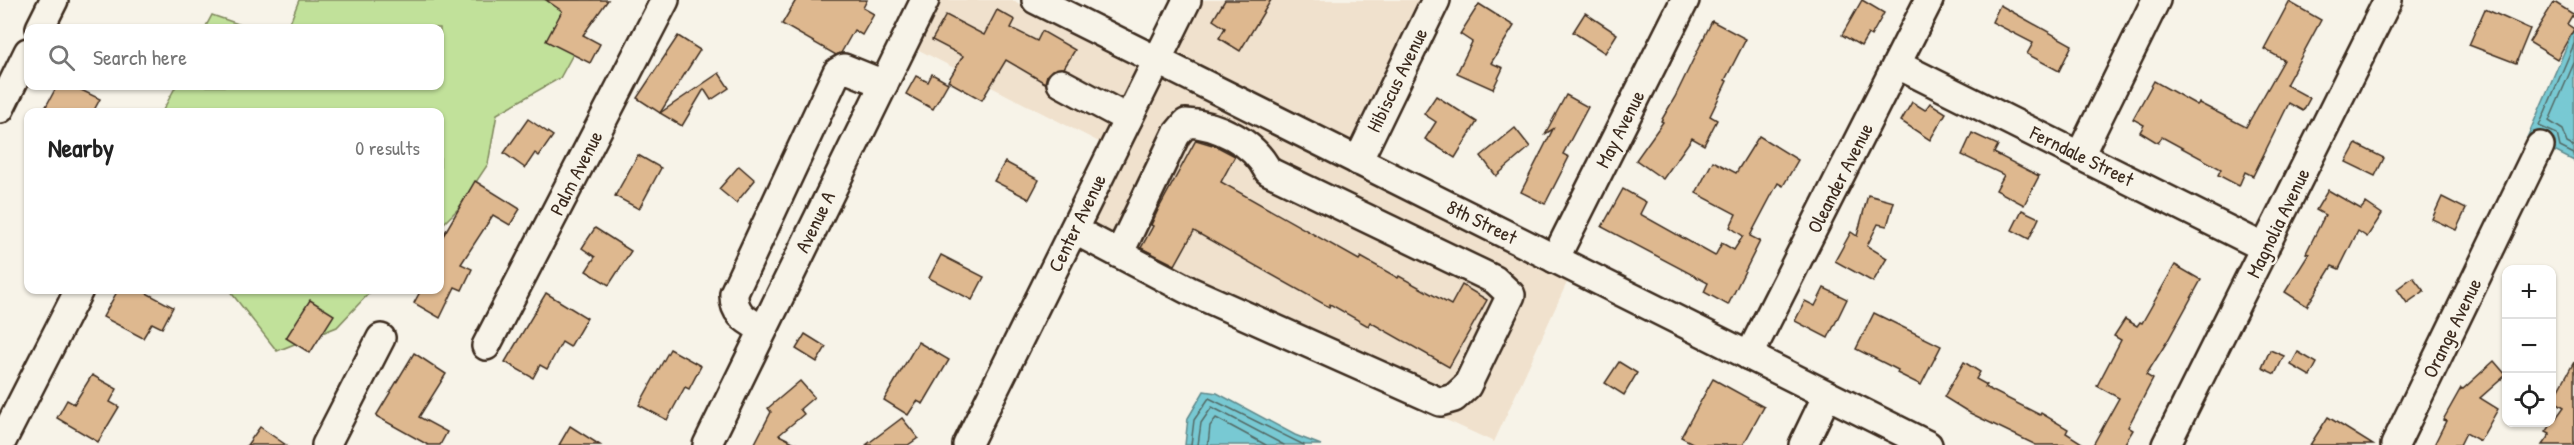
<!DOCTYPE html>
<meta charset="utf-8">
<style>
:root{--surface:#fff;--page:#f2f2f2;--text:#222;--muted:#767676;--line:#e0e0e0}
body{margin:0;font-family:"Patrick Hand",sans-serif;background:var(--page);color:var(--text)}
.controls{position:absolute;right:18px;bottom:18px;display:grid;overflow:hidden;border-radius:12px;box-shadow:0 2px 4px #0004}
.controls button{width:54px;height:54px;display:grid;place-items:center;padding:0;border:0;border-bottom:2px solid var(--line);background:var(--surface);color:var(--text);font:30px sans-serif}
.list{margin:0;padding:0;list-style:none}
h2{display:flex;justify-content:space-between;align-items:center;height:78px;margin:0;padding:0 24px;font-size:26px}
h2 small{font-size:20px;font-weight:400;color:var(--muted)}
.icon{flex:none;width:33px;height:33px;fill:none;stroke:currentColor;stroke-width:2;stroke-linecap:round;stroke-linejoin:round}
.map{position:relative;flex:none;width:2574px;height:445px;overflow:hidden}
.search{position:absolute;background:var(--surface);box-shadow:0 2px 4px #0004;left:24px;top:24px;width:420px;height:66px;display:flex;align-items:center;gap:15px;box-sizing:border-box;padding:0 21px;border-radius:12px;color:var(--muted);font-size:22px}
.panel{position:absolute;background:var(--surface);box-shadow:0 2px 4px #0004;left:24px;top:108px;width:420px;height:186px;border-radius:12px}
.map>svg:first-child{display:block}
</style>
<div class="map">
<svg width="2574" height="445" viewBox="0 0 2574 445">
<rect width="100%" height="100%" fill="#f7f3e8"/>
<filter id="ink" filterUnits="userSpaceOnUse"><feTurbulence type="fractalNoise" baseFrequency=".0167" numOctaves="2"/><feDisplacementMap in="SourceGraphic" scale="12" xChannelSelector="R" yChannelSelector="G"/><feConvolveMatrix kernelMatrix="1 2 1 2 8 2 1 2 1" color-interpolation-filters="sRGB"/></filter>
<g filter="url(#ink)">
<g fill="#f0e1cd">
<path d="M936,0H1012L1144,66L1105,145L913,47Z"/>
<path d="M1198,0H1425L1353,147L1171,55Z"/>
<path d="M1162,75L1569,278L1494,442L1075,249Z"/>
</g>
<g fill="#c1e19a" stroke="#7e865c" stroke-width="1.5">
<path d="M299,0H581L585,32L560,78L497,114L488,164L458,209L440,227V112H162L176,86H440V28H288Z"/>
<path d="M212,15L250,28H205Z"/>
<path d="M229,290H372L337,327L277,351Z"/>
</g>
<g fill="#78c9d3" stroke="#60898b" stroke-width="1.5">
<path d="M2574,29V161L2550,149L2554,139L2536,133L2532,141L2527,138Z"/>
<path d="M1204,391L1217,393L1295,435L1321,445H1185L1188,418Z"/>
</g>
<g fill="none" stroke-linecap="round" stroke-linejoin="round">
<g stroke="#536a66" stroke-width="1.5">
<path d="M2574,44L2539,126L2557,134L2560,147L2574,154"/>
<path d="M2574,63L2549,121L2563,130L2568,143L2574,146"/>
<path d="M1191,445L1194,420L1209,398L1304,445"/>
<path d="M1198,445L1201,423L1212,407L1284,445"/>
<path d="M1208,445L1210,426L1216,418L1266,445"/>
</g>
</g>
<g fill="#deb88f" stroke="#3b2a1e" stroke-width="1.5">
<path d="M546,0H608L583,35L600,44L590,63L546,41L562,11Z"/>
<path d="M796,0H867L863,8L874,14L862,35L854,30L841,53L836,55L782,24Z"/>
<path d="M1225,0H1271L1240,51L1219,38L1225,28L1213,20Z"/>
<path d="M1862,0L1884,13L1871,36L1868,34L1861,46L1842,35Z"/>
<path d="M2289,2L2321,20L2286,85L2310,98L2303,111L2289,103L2253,176L2245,172L2239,186L2218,175L2221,169L2162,137L2158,143L2140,132L2144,125L2133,119L2154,81L2197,105L2199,103L2246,127L2284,60L2264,49Z"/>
<path d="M2554,2L2573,14L2567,24L2574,29L2557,59L2529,42Z"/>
<path d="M1479,4L1514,26L1491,63L1503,68L1493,89L1457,73L1472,42L1460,34Z"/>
<path d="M2000,5L2072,45L2059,71L2027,54L2033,43L1992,22Z"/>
<path d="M2485,9L2530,29L2516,63L2469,45Z"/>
<path d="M997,10L1015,20L1011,28L1037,41L1042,31L1075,50L1064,68L1052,70L1047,75L1045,83L1006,60L982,100L948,81L963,56L932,40L946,15L984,35Z"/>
<path d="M1585,13L1617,34L1605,53L1573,32Z"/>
<path d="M1712,21L1746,39L1725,80L1727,81L1710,116L1717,120L1704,145L1692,138L1663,179L1636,160L1663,122L1661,121L1675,97Z"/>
<path d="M678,36L700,50L660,113L637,98Z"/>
<path d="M719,73L729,88L711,100L704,89L682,126L660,113Z"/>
<path d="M932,74L948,83L933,109L906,94L916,76L928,82Z"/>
<path d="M57,86H73L100,99L93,112H43Z"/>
<path d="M1566,95L1588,107L1563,154L1569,157L1545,204L1521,192L1553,129L1545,134Z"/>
<path d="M1436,96L1477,122L1455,158L1425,139L1436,122L1424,114Z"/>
<path d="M1912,102L1925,110L1930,103L1946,113L1930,140L1901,121Z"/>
<path d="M528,119L553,136L539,156L535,153L525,168L504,153Z"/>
<path d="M1515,128L1530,147L1496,176L1481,156Z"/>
<path d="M1972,133L1998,145L1994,153L2039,176L2024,205L1996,190L2004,175L1962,155Z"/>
<path d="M1759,136L1798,160L1783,186L1778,183L1750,236L1760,241L1728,305L1704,292L1708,283L1602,227L1623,189L1646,202L1640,214L1715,256L1722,243L1734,250L1743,236L1730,227L1736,214L1696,193L1713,161L1736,173Z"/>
<path d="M1196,140L1216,146L1235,156L1221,182L1359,260L1361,257L1398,278L1399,276L1451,305L1462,285L1487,300L1449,367L1370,322L1368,326L1330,304L1329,307L1194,231L1175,265L1141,248L1153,226L1151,225L1158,210Z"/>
<path d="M2356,144L2384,158L2375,176L2346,162Z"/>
<path d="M638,155L661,168L639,209L615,196Z"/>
<path d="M1005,162L1039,180L1029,199L994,181Z"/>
<path d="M739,166L755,180L736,203L719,189Z"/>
<path d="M475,181L520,209L510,225L493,215L461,264L472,269L462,290L455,287L440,318L414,303L421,290H440V241Z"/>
<path d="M2328,190L2361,209L2366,203L2382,214L2367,237L2358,231L2339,269L2332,266L2307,306L2285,292L2309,254L2306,253L2325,215L2316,210Z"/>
<path d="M1868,195L1894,202L1887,226L1878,224L1867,246L1887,258L1873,282L1835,261L1851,232L1857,236Z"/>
<path d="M2442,197L2466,209L2456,230L2432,219Z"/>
<path d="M2022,210L2039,218L2029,239L2012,230Z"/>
<path d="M595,228L631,251L609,285L586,271L595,257L582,248Z"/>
<path d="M941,255L984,277L972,300L929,278Z"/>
<path d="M2175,265L2201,280L2168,340L2146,375L2153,379L2128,427L2133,430L2124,445H2093L2119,398L2097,386L2121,340L2114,336L2125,319L2137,326L2140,322L2142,323Z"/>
<path d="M2413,277L2424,291L2407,303L2397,289Z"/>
<path d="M1824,288L1847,299L1828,338L1795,321L1805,301L1815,306Z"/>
<path d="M118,290H141L173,307L162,328L152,323L143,338L103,317Z"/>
<path d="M546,293L587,318L570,347L562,342L547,369L540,365L533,378L505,362Z"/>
<path d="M310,300L334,315L310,353L286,338Z"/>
<path d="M1874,313L1941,346L1921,385L1897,373L1898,370L1856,349Z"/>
<path d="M805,334L826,347L817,362L796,349Z"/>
<path d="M918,342L949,360L923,404L917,401L908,415L884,400Z"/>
<path d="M670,349L701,366L689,389L685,387L667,420L639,405Z"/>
<path d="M2270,350L2284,356L2275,374L2262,368Z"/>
<path d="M2298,352L2317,363L2310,376L2291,365Z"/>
<path d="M414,353L446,374L419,417L447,432L440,445H428L376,416Z"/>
<path d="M2494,361L2506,375L2480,398L2498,409L2480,441L2466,433L2460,445H2434L2446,421L2443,420L2461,388L2463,389Z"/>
<path d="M1619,362L1637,373L1624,395L1605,383Z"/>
<path d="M1964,362L1980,372L1976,379L1987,385L1985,387L2040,415L2041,413L2068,429L2066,433L2085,445H2036L1970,413L1944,397Z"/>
<path d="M2574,362V445H2542L2550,434L2546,432L2564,407L2553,400Z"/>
<path d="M92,375L117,389L110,402L119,407L98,442L57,418L67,400L74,404Z"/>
<path d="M1713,379L1764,407L1743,445H1696L1681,437Z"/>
<path d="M800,381L814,397L800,409L804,414L779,435L799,445H754L771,412L768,408Z"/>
<path d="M2328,417L2373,445H2310Z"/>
<path d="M902,418L918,438L908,445H866Z"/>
<path d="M570,426L600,445H559Z"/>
<path d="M260,427L286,445H247Z"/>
</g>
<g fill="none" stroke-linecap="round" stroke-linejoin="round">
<defs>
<g id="minor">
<path d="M1036,0L1928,445"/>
<path d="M40,28L54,0"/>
<path d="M1898,65L2265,248"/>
<path d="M1061,83L1128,119"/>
<path d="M0,109L28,52"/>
<path d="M2080,155L2156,0"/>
<path d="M1358,161L1436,0"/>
<path d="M1074,230L1188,290L1440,402L1454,398L1467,386L1511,295L1495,280L1268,171C1254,142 1217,124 1186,123L1176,135L1119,254"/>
<path d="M1555,259L1685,0"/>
<path d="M762,329C746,320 733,314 734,293L837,72L844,68L884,84"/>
<path d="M486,346L665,0"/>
<path d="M1749,356L1929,0"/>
<path d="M0,445L79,290"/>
<path d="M326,445L381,338"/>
<path d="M707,445L925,0"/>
<path d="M967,445L1187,0"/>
<path d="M1803,445L1827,395"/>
<path d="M2166,445L2388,0"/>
<path d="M2395,445L2540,146"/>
</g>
</defs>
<use href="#minor" stroke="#3b2a1e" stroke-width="32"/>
<use href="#minor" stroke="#f7f3e8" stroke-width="27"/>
</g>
</g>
<g text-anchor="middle" stroke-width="5" stroke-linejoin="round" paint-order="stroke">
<g font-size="20" fill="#3b2a1e" stroke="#f7f3e8">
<text transform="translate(1397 80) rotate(-64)" y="7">Hibiscus Avenue</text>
<text transform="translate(1620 129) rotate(-63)" y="7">May Avenue</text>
<text transform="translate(2082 156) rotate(26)" y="7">Ferndale Street</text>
<text transform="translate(576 173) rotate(-63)" y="7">Palm Avenue</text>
<text transform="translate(1840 178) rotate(-63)" y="7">Oleander Avenue</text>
<text transform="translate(815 222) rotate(-64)" y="7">Avenue A</text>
<text transform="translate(1482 222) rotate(26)" y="7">8th Street</text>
<text transform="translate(1077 223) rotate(-64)" y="7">Center Avenue</text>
<text transform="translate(2278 223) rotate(-64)" y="7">Magnolia Avenue</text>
<text transform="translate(2452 328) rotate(-64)" y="7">Orange Avenue</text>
</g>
</g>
</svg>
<div class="controls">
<button>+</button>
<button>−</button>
<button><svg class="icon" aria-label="locate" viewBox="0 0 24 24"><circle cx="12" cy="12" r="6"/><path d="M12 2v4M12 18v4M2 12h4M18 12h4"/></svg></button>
</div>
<div class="search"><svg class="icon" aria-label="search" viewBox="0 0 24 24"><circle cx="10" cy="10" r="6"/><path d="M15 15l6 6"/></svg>Search here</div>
<section class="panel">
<h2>Nearby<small>0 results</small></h2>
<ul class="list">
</ul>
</section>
</div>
